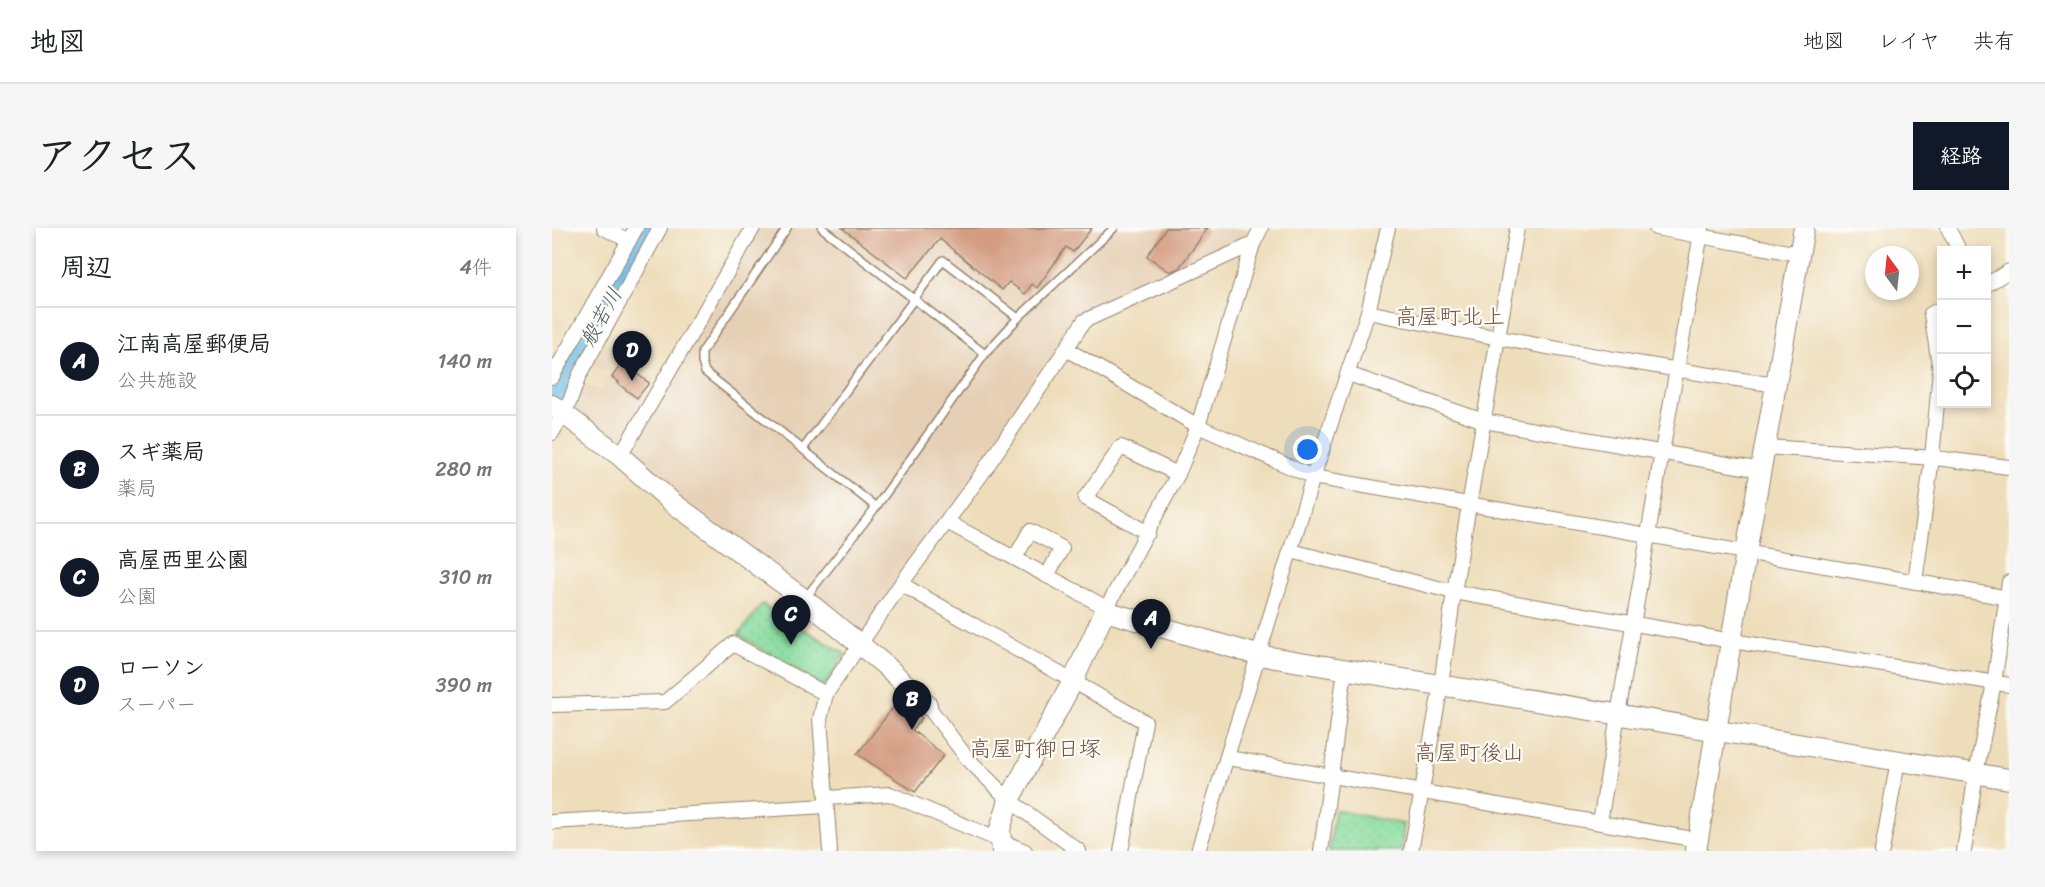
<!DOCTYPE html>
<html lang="ja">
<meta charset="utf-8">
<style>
:root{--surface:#fff;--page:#f6f6f6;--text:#202124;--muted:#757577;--line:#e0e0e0;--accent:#111827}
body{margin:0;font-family:Sriracha,"Klee One",sans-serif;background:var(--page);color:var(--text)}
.controls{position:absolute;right:18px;top:18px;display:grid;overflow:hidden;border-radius:0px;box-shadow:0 3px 9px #0003}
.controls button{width:54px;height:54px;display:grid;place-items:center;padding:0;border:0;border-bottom:2px solid var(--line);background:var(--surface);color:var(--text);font:30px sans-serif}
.compass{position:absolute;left:1313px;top:18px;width:54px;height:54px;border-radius:50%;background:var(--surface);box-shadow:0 3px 9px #0003;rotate:345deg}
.you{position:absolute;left:756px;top:222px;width:21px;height:21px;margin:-15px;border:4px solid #fff;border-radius:50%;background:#1a73e8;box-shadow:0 0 0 9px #1a73e833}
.badge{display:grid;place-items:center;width:39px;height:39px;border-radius:50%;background:var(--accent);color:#fff;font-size:20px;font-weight:700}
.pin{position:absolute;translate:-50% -50px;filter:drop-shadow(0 2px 3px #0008)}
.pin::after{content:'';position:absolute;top:32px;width:21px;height:18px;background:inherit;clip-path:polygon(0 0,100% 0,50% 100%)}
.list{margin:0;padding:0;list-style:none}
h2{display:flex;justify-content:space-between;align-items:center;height:78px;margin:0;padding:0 24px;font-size:26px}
h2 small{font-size:20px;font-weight:400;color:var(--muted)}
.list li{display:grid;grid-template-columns:39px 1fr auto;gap:18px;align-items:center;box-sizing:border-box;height:108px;padding:0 24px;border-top:2px solid var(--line)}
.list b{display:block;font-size:22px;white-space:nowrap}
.list p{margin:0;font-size:20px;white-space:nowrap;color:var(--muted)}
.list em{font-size:20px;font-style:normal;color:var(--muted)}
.icon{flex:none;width:33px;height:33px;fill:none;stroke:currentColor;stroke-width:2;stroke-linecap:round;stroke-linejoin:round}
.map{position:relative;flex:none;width:1457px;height:623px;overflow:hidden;border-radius:0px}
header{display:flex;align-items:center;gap:36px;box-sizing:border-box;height:84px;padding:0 30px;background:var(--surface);border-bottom:2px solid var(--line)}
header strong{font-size:28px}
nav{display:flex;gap:33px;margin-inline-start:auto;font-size:21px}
.intro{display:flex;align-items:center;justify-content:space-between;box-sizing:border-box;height:144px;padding:0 36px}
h1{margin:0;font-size:42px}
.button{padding:15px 27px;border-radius:0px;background:var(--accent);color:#fff;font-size:21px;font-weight:700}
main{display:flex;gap:36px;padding:0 36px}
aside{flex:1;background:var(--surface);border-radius:0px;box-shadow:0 3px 9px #0003}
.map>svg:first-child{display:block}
</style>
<header>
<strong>地図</strong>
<nav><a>地図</a><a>レイヤ</a><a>共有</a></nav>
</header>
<div class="intro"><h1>アクセス</h1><a class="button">経路</a></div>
<main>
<aside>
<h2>周辺<small>4件</small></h2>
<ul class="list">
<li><span class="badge">A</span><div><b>江南高屋郵便局</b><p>公共施設</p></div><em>140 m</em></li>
<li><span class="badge">B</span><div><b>スギ薬局</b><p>薬局</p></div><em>280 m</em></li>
<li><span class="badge">C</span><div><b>高屋西里公園</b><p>公園</p></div><em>310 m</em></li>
<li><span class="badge">D</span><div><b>ローソン</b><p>スーパー</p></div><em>390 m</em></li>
</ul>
</aside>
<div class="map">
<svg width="1457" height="623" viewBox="0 0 1457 623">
<defs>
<pattern id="park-dots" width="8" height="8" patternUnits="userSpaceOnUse" patternTransform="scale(1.5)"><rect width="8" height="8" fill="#86db9d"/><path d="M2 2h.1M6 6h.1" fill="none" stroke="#75bc87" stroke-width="1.8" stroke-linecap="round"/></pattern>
</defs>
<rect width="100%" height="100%" fill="#fdfcf7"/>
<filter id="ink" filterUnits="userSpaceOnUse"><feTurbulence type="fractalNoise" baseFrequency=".0167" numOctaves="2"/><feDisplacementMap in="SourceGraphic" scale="12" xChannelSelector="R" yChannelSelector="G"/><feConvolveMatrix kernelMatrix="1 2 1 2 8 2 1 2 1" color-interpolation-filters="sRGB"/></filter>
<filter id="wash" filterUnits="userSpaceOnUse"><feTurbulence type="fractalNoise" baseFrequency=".008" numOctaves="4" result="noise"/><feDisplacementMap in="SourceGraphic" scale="24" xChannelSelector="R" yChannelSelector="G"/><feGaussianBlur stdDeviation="1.35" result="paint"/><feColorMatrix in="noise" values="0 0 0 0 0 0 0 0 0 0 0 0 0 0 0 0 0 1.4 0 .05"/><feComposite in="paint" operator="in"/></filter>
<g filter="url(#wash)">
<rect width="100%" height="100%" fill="#eeddba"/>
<g fill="#e6d0b5">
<path d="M201,0H709L701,16L532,93L308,417L68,228Z"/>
<path d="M53,114L102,150L67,215L25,183L22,176L31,155L48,163L58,145L40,136Z"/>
</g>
<g fill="url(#park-dots)" stroke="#60825e" stroke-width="1.5">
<path d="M210,376L293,426L272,459L186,407Z"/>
<path d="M783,582L852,596L849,623H777Z"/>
</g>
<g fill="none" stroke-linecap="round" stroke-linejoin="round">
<path stroke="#6ab8e4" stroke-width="21" d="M0,179L98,0"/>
</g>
<g id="blocks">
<g fill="#d49d82">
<path d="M290,0H540L521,24L514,19L485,60L480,56L473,66L457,54L450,62L388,11L355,50Z"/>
<path d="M614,0H656L627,40L618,44L595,28Z"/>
<path d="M70,135L97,155L85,170L65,155L67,154L60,149Z"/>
<path d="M347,472L370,490L360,502L392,527L363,564L305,526Z"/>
</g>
</g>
</g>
<g filter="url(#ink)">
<use href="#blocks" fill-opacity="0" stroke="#94846c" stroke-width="1.5"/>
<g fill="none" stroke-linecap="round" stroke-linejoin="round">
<defs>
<g id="lane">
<path d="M235,0L150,124V134L153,144L324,279"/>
<path d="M270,0L433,126"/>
<path d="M251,221L391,32L466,90"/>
<path d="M254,369L324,279L433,126L466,90L562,0"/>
</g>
<g id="street">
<path d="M52,0L77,13"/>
<path d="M1104,0L1247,26"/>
<path d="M1396,0L1407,22"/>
<path d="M1434,57L1457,43"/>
<path d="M816,84C952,112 1087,137 1224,157"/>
<path d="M514,121L532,93L701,16L709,0"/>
<path d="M796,146L932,193L1209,242"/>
<path d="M0,149L84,0"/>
<path d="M0,205L18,173L27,148L108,0"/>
<path d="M1213,219L1383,230L1457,239"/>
<path d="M68,228L201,0"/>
<path d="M395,294L555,380"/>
<path d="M596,305L533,270L569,219L626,246"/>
<path d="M739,323L902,364L1180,413L1457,457"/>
<path d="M463,330L478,303L510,320L495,348"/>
<path d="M1363,354L1380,230L1388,142L1379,86L1390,80"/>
<path d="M349,356L593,494L569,623"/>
<path d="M553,383L626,246L646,198L701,16"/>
<path d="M0,477L113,474L181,416L274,466"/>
<path d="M375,477L415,530L457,572L527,623"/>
<path d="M676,530L1146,612"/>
<path d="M274,570L338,566L473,623"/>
<path d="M0,594L274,578"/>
<path d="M1048,594L1110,224L1150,0"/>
<path d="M278,623L268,491L274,466L349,356L429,247L514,121L646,198L761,249L1457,370"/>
<path d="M646,623L761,249L816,84L836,0"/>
<path d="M769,623L793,441"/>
<path d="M859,623L889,457L902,364L965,0"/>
<path d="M1330,623L1346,532"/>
<path d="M1412,623L1424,545L1442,455L1457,354"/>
</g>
<g id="secondary">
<path d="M0,177L68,228L121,275L252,371L334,438L375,477"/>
<path d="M450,623L448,601L457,572L521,453L553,383L706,427L1457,551"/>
<path d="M1144,623L1194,324L1252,0"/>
</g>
</defs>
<use href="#lane" stroke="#94846c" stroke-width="10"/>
<use href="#street" stroke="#94846c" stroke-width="16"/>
<use href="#secondary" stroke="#94846c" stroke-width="22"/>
<use href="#lane" stroke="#fff" stroke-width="7"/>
<use href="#street" stroke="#fff" stroke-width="14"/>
<use href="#secondary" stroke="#fff" stroke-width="20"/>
</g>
</g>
<g text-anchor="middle" stroke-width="4.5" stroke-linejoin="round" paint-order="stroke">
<g font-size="21" font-style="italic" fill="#4b5c63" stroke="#fdfcf7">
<text transform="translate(49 89) rotate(-61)" y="7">般若川</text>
</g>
<g font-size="22" fill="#715241" stroke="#fdfcf7">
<text x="898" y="96">高屋町北上</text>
<text x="483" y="528">高屋町御日塚</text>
<text x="917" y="532">高屋町後山</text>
</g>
</g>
</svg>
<div class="controls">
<button>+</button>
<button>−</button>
<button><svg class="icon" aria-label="locate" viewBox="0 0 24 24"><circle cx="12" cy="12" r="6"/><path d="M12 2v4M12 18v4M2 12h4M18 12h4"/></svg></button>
</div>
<svg class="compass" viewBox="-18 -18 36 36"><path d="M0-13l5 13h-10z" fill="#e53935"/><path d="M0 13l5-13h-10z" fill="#757577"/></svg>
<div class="you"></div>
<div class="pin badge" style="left:599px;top:421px">A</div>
<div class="pin badge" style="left:360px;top:502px">B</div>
<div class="pin badge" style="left:239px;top:417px">C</div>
<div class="pin badge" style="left:80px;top:153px">D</div>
</div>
</main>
